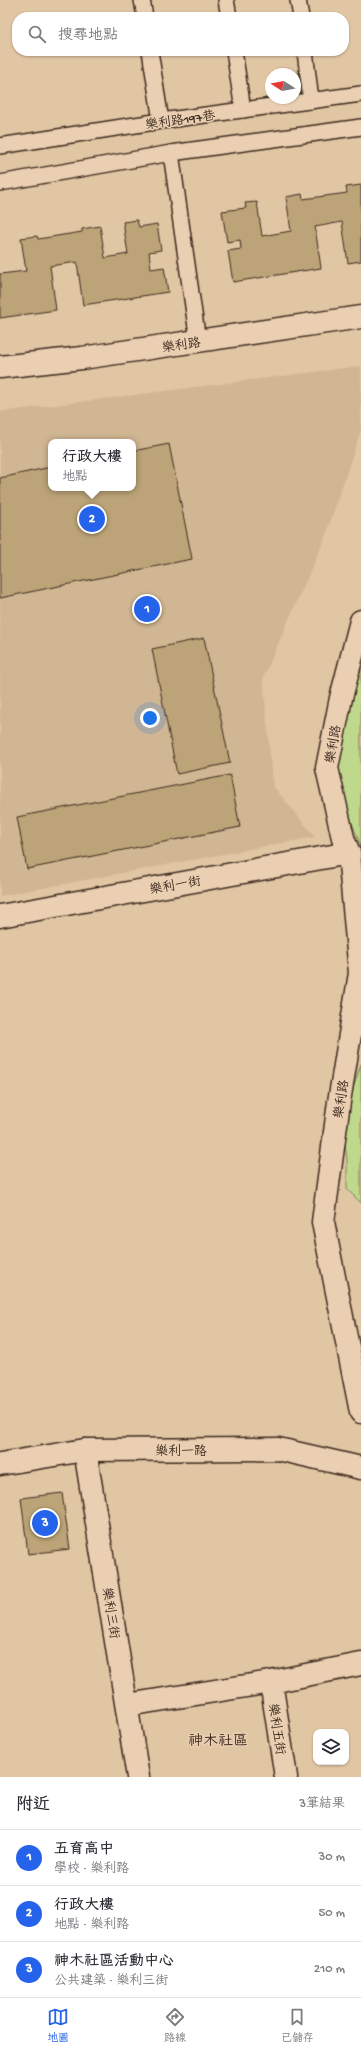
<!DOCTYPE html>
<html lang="zh-TW">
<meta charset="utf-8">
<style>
:root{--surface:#fff;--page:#f7f7f7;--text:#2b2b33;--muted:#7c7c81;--line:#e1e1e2;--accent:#2563eb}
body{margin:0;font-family:"Gochi Hand","LXGW WenKai TC",sans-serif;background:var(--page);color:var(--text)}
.controls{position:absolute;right:12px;bottom:12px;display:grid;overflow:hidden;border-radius:8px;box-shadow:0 1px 3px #0004}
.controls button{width:36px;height:36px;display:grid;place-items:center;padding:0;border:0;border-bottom:1px solid var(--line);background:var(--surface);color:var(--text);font:20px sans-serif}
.compass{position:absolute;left:265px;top:68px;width:36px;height:36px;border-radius:50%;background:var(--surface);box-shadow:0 1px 3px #0004;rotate:281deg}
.you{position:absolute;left:150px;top:718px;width:14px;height:14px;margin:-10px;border:3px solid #fff;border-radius:50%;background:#1a73e8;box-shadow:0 0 0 6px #1a73e833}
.badge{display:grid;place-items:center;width:26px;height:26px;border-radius:50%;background:var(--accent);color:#fff;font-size:13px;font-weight:700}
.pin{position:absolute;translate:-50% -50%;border:2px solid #fff;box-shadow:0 1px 4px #0006}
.popup{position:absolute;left:48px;top:439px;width:88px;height:52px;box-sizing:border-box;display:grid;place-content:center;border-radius:8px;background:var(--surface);filter:drop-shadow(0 1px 3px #0005);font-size:13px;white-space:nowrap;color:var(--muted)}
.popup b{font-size:15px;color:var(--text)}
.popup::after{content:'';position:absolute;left:50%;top:100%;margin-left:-8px;border:8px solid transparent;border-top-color:var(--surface)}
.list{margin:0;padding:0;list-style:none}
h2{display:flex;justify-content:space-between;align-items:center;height:52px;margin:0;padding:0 16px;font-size:17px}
h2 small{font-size:13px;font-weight:400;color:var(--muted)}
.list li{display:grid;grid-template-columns:26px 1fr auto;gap:12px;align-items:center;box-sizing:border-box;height:56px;padding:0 16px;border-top:1px solid var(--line)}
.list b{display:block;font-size:15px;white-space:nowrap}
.list p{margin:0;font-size:13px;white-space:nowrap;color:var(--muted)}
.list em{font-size:13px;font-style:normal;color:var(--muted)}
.icon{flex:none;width:22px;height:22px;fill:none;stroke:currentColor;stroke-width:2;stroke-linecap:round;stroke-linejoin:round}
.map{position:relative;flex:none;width:361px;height:1777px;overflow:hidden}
.search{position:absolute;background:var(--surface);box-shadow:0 1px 3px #0004;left:12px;right:12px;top:12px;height:44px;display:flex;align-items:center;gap:10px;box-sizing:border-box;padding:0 14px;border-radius:16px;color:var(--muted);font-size:15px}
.sheet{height:220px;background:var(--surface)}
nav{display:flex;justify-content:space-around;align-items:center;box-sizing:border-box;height:56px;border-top:1px solid var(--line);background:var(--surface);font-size:11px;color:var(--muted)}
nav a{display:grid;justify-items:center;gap:2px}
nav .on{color:var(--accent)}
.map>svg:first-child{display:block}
</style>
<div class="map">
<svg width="361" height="1777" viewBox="0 0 361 1777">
<rect width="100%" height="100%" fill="#e1c6a4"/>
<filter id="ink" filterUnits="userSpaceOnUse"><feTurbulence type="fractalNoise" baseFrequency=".025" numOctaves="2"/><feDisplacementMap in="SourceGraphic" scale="8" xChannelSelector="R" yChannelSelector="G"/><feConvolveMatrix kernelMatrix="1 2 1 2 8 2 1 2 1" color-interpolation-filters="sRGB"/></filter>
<g filter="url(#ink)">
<path fill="#d0b692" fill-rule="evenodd" d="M361,366V430L324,540L263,678L273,786L315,837L0,896V412ZM51,442H133V488H51Z"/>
<g fill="#c0d88e" stroke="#7e8156">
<path d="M361,668V846L339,790L334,758Z"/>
<path d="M361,1064V1203L347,1189V1159L343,1131L349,1101Z"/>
</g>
<g fill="#bca478" stroke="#3b2a1e">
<path d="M361,185V261L348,263L342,222L315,227L321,268L233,282L228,251L241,249L240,240L227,242L222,211L246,208L245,203L257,202L262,236L291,231L286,197L302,194L303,199L347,193L346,187Z"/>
<path d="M137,220L139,227L157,224L161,250L149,252L151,269L164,267L168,292L83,305L77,262L50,266L56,310L0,318V274L26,271L21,238L37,236L38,239L82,232V229L100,226L105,258L128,254L123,222Z"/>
<path d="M169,444L192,559L0,598V478L51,467V488H133V451Z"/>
<path d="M204,638L230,763L177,774L152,649Z"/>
<path d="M230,775L240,827L27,869L17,817Z"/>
<path d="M62,1493L70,1549L28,1554L21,1498Z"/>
</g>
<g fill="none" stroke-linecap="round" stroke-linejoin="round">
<defs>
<g id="service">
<path d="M142,0L145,17"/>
<path d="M226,0L229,17"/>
<path d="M298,0L301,17"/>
<path d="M150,51L161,121"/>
<path d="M234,51L243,110"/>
<path d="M305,51L311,101"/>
<path d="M0,146L161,121L361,94"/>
<path d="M171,153L198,341"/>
<path d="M0,183L171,153L361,127"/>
</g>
<g id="minor">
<path d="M0,367L82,358L361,317"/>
<path d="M361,621L341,698L327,768L343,838L349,853L360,973L339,1102L323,1222L361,1412"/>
<path d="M0,916L349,853"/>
<path d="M85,1450L138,1777"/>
<path d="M0,1464L85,1450L278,1449L361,1468"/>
<path d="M271,1682L286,1777"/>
<path d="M127,1705L271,1682L361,1664"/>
</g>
</defs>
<use href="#service" stroke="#3b2a1e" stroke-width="18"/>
<use href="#minor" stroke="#3b2a1e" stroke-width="25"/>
<use href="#service" stroke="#ebcfb2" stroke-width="15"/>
<use href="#minor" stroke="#ebcfb2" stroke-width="22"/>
</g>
</g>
<g text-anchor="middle" stroke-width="3" stroke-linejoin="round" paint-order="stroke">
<g font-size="13" fill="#3b2a1e" stroke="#ebcfb2">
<text transform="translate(180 119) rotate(-8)" y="5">樂利路197巷</text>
<text transform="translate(181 344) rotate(-8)" y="5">樂利路</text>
<text transform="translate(332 744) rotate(-80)" y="5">樂利路</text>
<text transform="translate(175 884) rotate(-10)" y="5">樂利一街</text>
<text transform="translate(340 1099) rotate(-81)" y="5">樂利路</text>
<text x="181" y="1455">樂利一路</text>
<text transform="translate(112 1613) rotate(81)" y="5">樂利三街</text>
<text transform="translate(278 1729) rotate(81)" y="5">樂利五街</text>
</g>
<g font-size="15" fill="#3b2a1e" stroke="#ebcfb2">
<text x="218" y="1745">神木社區</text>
</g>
</g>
</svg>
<div class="controls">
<button><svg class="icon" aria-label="layers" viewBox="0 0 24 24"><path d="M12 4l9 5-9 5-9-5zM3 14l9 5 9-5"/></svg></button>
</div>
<svg class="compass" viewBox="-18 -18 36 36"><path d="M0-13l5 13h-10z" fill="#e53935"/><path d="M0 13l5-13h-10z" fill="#7c7c81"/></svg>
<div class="you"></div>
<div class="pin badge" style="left:147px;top:609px">1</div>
<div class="pin badge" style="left:92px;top:519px">2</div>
<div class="popup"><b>行政大樓</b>地點</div>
<div class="pin badge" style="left:45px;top:1523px">3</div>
<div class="search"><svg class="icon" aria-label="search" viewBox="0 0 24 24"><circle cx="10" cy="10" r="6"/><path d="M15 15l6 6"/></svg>搜尋地點</div>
</div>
<section class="sheet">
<h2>附近<small>3筆結果</small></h2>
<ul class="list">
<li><span class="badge">1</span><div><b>五育高中</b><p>學校 · 樂利路</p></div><em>30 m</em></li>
<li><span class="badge">2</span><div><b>行政大樓</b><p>地點 · 樂利路</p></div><em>50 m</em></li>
<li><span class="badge">3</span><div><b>神木社區活動中心</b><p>公共建築 · 樂利三街</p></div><em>210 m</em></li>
</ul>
</section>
<nav>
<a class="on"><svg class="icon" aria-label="map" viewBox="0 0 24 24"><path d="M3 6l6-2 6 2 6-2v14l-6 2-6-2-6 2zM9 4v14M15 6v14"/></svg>地圖</a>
<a><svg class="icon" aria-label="directions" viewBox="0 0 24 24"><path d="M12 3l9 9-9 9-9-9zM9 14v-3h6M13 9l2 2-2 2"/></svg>路線</a>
<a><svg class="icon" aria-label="saved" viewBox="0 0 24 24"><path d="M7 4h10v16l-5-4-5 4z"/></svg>已儲存</a>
</nav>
